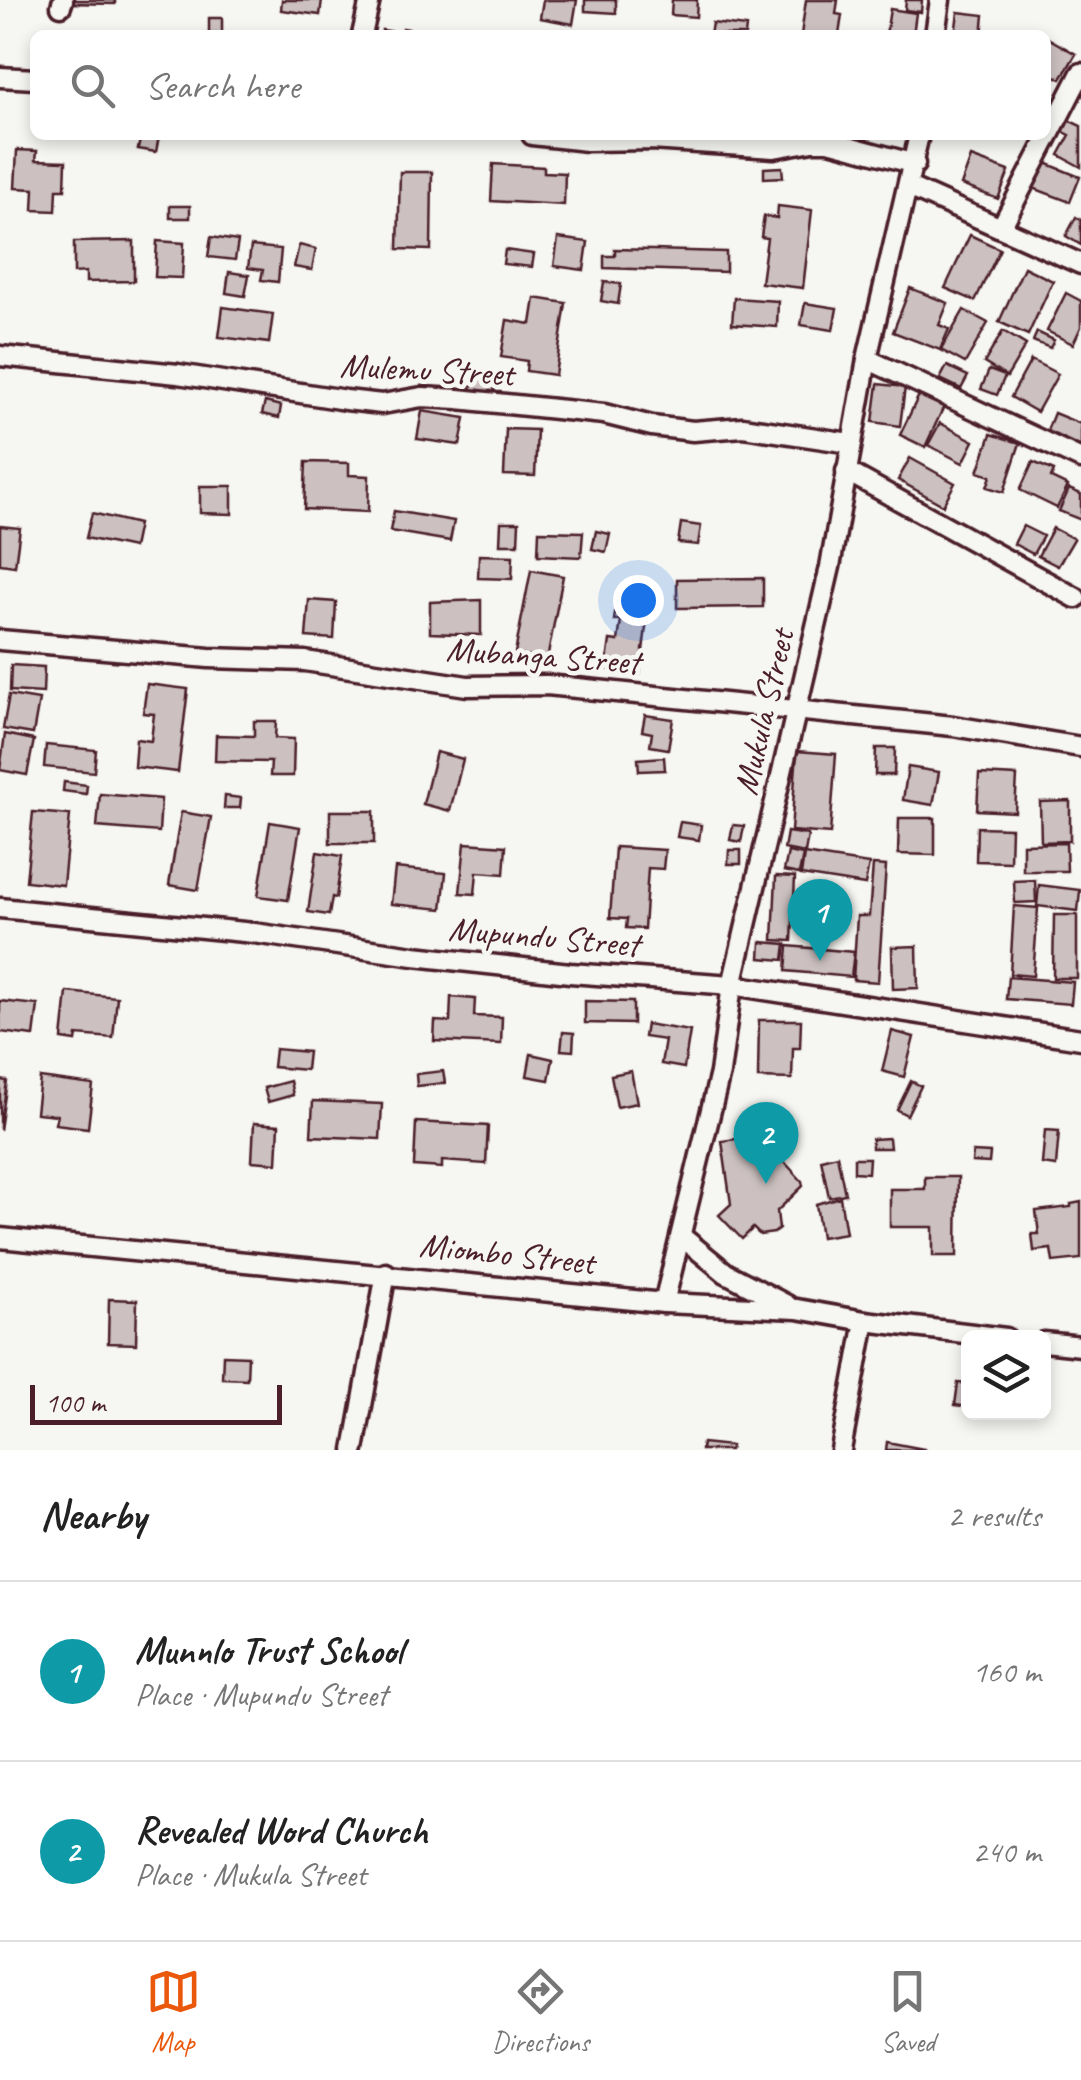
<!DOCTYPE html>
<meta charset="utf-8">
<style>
:root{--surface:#fff;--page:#f2f2f2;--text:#222;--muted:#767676;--line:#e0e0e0;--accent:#ea580c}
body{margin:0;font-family:Caveat,sans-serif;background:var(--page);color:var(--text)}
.controls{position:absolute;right:30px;bottom:30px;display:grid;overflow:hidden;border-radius:15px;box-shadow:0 5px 15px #0003}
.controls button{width:90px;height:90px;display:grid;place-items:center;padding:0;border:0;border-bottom:2px solid var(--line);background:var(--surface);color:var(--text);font:50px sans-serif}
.scale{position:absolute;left:30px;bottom:25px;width:252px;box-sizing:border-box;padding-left:10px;border:5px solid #4a1f2b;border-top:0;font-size:28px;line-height:35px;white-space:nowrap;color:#4a1f2b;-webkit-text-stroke:8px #f6f6f2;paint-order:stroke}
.you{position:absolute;left:638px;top:600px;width:35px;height:35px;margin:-25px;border:8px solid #fff;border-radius:50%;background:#1a73e8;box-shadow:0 0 0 15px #1a73e833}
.badge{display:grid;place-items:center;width:65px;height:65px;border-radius:50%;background:var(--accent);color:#fff;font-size:32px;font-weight:700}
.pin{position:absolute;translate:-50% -82px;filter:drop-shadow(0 2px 5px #0008)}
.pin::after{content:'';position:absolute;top:52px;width:35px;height:30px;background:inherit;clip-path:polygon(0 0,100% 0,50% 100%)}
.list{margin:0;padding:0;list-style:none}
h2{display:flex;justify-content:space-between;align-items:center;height:130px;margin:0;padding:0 40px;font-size:42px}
h2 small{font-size:32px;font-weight:400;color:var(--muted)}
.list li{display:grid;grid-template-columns:65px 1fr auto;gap:30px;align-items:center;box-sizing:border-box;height:180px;padding:0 40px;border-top:2px solid var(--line)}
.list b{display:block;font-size:38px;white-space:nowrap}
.list p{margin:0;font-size:32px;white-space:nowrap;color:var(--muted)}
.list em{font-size:32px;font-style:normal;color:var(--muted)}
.icon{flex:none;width:55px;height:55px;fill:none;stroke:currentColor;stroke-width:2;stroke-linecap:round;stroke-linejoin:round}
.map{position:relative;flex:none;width:1081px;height:1450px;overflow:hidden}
.search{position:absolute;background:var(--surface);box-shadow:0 5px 15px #0003;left:30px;right:30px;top:30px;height:110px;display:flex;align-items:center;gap:25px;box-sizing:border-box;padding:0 35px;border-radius:15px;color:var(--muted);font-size:38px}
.sheet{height:490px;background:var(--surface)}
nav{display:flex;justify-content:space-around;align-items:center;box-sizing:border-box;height:140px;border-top:2px solid var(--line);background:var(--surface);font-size:28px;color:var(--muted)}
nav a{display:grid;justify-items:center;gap:5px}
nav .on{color:var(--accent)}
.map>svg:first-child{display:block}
</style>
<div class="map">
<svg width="1081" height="1450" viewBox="0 0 1081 1450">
<rect width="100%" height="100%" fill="#f6f6f2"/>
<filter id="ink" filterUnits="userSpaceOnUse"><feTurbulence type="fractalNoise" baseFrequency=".01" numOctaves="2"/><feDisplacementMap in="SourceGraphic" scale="20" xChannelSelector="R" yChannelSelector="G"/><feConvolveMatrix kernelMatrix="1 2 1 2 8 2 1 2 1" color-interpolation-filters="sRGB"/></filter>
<g filter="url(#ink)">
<g fill="#ccc1c0" stroke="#4a1f2b" stroke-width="2.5">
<path d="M69,0H115V4L68,3Z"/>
<path d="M282,0H322L320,15L281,10Z"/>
<path d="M543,0H577L573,24L540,18Z"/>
<path d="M585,0H616V13L585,11Z"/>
<path d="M672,0H697L696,17L671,15Z"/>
<path d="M806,0H838L836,14L842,15L839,35H801Z"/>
<path d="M906,0H922L921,12L905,10Z"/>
<path d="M890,9L916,13L913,35H886Z"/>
<path d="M958,12L984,15L982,35H955Z"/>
<rect x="209" y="18" width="13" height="16"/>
<path d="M712,23L746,27L745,35H710Z"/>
<path d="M403,28L420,31V35H382V30L402,33Z"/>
<path d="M1046,37L1076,54L1061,79L1046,71Z"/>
<path d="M1066,119L1081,126V167L1059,155L1070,135L1060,130Z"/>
<path d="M141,135L159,136L156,152L138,149Z"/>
<path d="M17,150L37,151L36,160L66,161L65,189H57L56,211L33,210L34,189L15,188Z"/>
<path d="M971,157L1009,171L998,199L961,185Z"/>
<path d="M1043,162L1080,177L1070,202L1033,188Z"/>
<path d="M493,164L544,167V172L565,173L564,205L491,201Z"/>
<path d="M782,167L783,177L764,178V168Z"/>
<path d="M400,172H432L431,250L398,249Z"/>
<rect x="170" y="206" width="20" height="12"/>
<path d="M778,206L812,210L803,288L761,283L767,238L761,237L764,216L777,218Z"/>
<path d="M1076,217L1081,220V245L1066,236Z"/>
<path d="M970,235L1000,249L975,301L945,288Z"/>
<path d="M211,237L238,241L235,260L208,257Z"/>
<path d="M558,238L588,242L584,270L554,266Z"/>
<path d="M134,241V281L86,282V272L74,273V242Z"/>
<path d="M157,241L184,243L182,278L155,277Z"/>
<path d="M299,245L316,249L312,270L294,267Z"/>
<path d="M251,246L281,249L278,282L261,280L263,270L248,268Z"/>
<path d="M615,249L726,252V272L604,268V256H615Z"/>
<path d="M505,250L534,254L532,267L503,264Z"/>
<path d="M1024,267L1053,281L1028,335L999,322Z"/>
<path d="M229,272L249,275L245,296L226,293Z"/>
<path d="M604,282L621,284L618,304L601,301Z"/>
<path d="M910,288L948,303L939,325L949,329L940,350L893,332Z"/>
<path d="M1066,293L1081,301V327L1073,344L1047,331Z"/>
<path d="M535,298L566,303L555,375L526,371L527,361L501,357L507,320L531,324Z"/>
<path d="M734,298L778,301L777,327L732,324Z"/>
<path d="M805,303L837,308L833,330L801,325Z"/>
<path d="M223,307L273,314L269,343L219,337Z"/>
<path d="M964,310L988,323L965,363L941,350Z"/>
<path d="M1003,331L1026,345L1007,377L984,363Z"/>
<path d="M1037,332L1054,340L1050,348L1033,341Z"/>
<path d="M1031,360L1058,374L1037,412L1011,397Z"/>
<path d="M947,366L968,376L961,389L940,379Z"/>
<path d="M989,370L1005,376L997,395L981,389Z"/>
<path d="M473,376L496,378L494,393L471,390Z"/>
<path d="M878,384L905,387L900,426L873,422Z"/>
<path d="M921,391L946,402L925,447L900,435Z"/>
<path d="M265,402L281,406L279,418L262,414Z"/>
<path d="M422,411L465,418L460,445L417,439Z"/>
<path d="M1054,413L1081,424V447L1046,433Z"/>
<path d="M940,423L974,441L963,463L928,445Z"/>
<path d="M506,429L537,430L535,476L504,475Z"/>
<path d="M991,434L1020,443L1004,492L987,487L991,476L978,472Z"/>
<path d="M910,458L955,483L943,505L898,480Z"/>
<path d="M306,462L349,463V475L369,476L368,512L304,509Z"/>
<path d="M1033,462L1054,471L1051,478L1068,486L1057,508L1020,490Z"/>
<path d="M200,486H232V514L200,513Z"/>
<path d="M1069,489L1081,494V520L1059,511Z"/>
<path d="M394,511L454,521L450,541L390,531Z"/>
<path d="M92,513L138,524L133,548L86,538Z"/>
<path d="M501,522H519L518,544H500Z"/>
<path d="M681,523L701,526L698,545L678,543Z"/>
<path d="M0,526L20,528L15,566L0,564Z"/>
<path d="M1023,526L1043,536L1033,554L1014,544Z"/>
<path d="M1053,528L1074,539L1058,566L1038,556Z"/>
<path d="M539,531L583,532L581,557L538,555Z"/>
<path d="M596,531L610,534L606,552L592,549Z"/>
<path d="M479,555L513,556L512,579L478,578Z"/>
<path d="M531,570L563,576L547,660L515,653Z"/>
<path d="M763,578V607L677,608V579Z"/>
<path d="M618,592L650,596L640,674L606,669L610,640L618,641L621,620H614Z"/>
<path d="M309,600L336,602L334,639L306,637Z"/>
<path d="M481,600V635L430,633V602Z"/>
<path d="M11,665L44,667L43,693L10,691Z"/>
<path d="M147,684L188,689L178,772L134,767L136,739L151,741L154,714L143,713Z"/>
<path d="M9,695L39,700L33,734L3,729Z"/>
<path d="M645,715L673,719L668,749L650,746L652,733L642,731Z"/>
<path d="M254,721H276L275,738L294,739L293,776H270L271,762L215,761L216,735L254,736Z"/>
<path d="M5,734L34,740L27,775L0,770Z"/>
<path d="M46,745L96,750L94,772L44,767Z"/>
<path d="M876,748H895L894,775H875Z"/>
<path d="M797,751L836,754L830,834L791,831Z"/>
<path d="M436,752L463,759L450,811L423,804Z"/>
<path d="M664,757L665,770L639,771L638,759Z"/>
<path d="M908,767L939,772L933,805L903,800Z"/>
<path d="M979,774L1017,776L1015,812L977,810Z"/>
<path d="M64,782L87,785L86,794L63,791Z"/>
<path d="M100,794L161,799L159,832L97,827Z"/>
<path d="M225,796L241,798L240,808H224Z"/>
<path d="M1070,801V841L1041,842L1040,802Z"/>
<rect x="330" y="811" width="44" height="32"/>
<path d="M33,812L70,815L63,885L26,881Z"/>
<path d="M181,812L211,817L198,890L169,885Z"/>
<path d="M899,818H935V855L898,854Z"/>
<path d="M270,822L300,827L288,900L258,896Z"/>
<path d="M680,822L701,825L699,840L677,837Z"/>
<path d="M733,825L744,826L741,842L730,840Z"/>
<path d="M977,827L1011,828L1010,862L976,861Z"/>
<path d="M787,832L808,835L805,853L784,849Z"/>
<path d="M465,843L506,846L504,874L477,872L475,894L460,893Z"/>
<path d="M1066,843L1067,871H1023V844Z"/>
<path d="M615,847L665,850L663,869L648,868L644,929L626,928L627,919L610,918Z"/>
<path d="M729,850H741V864H728Z"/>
<path d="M317,852L342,856L336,898L332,897L329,915L308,912Z"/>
<path d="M788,852L803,855L799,874L784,871Z"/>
<path d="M804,854L869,864L865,885L801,875Z"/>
<path d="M873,865L886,866L878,982L853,980L857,916H869Z"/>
<path d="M395,868L446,873L442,909L391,904Z"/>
<path d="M776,876L795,877L792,941L773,940Z"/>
<path d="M1035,880L1036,902L1015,903L1014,881Z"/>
<path d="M1039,885L1080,890L1078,911L1037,906Z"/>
<path d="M1014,906L1038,908L1033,976L1010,974Z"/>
<path d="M1054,915H1077V978H1053Z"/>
<path d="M761,942L786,944L784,960L760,958Z"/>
<path d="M788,946L854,952L851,977L786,971Z"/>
<path d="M917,946L918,988L893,989L892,947Z"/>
<path d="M1008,977L1073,982L1071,1004L1006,999Z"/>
<path d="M67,992L117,997L113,1038L77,1035L76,1041L62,1039Z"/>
<path d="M451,997L475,999L474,1016L502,1017L501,1044L434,1041L435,1021L450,1022Z"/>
<path d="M0,1001L38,1005L34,1036L0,1032Z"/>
<path d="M585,1001L633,1002V1024L585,1023Z"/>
<path d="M759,1020H801L800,1048H793L792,1079L758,1078Z"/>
<path d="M646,1024L690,1031L684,1068L661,1064L665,1040L644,1037Z"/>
<path d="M892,1031L914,1037L904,1077L882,1071Z"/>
<path d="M563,1032L574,1033L573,1051L561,1050Z"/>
<path d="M275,1049L308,1052L306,1070L273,1067Z"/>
<path d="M531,1054L553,1059L549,1080L527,1076Z"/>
<path d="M443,1071L445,1083L417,1086L416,1074Z"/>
<path d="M631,1071L637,1103L617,1107L611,1075Z"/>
<path d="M40,1078L93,1085L88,1128L55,1124L57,1115L36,1113Z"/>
<path d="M0,1080L7,1081L0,1130Z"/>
<path d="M290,1081L293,1095L268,1102L264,1088Z"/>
<path d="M911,1081L921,1086L907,1115L897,1110Z"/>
<path d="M313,1101L382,1104L380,1139L311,1136Z"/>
<path d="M416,1122L488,1126L486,1164L442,1161V1168L414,1166Z"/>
<path d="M254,1123L279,1125L277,1163L252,1161Z"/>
<path d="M1045,1130L1059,1131L1056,1166L1042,1164Z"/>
<path d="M776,1133L779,1156L802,1181L803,1186L777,1211L779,1229L774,1233L760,1235L753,1228L742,1239L719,1215L731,1204L722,1141Z"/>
<path d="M889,1138L890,1148H872V1139Z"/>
<path d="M973,1152L990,1153L989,1163L972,1162Z"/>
<path d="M837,1155L845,1194L829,1197L821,1159Z"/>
<path d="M854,1158H869L868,1173L854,1172Z"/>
<path d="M925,1177H958L957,1256H933V1227H890V1189H925Z"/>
<path d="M840,1197L846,1233L821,1237L816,1204Z"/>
<path d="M1081,1202V1259L1053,1262L1051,1249L1034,1251L1032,1234H1039L1036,1211L1071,1207V1204Z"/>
<path d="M109,1299L137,1300L136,1344L108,1343Z"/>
<path d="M223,1355L248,1356L247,1379L222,1378Z"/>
<path d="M958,1383L968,1384V1407L955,1405Z"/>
<path d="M887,1442L924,1449V1450H886Z"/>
<path d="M702,1443L731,1446L730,1450H701Z"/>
</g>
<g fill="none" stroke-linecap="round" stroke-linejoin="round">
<defs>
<g id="minor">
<path d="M61,6L63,0"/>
<path d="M362,35L370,0"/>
<path d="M935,35L940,0"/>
<path d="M0,77L35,79"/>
<path d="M532,135L587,141L651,140L774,148L813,141H829L915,164"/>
<path d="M909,187L1081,264"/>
<path d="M1002,226L1081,73"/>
<path d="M0,356L178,374L346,400L382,404L422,397L458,399L604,414L652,426L693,431L743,427L850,443"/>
<path d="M867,359L1081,459"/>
<path d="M846,471L1076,598"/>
<path d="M0,640L209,658L305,661L467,686L547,685L953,726L1081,747"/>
<path d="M0,908L254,933L414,956L570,973L732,985L1081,1039"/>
<path d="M681,1236L726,1273L787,1305"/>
<path d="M0,1238L664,1303L797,1309L865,1321L1006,1338"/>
<path d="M664,1303L720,1073L732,985L830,567L867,359L919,135"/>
<path d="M1044,1342L1081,1346"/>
<path d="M354,1450L386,1273"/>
<path d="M841,1450L865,1321"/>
</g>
</defs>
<use href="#minor" stroke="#4a1f2b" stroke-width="25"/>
<use href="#minor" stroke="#f6f6f2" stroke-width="18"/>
</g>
</g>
<g text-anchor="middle" stroke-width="9" stroke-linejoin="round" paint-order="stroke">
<g font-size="35" fill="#4a1f2b" stroke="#f6f6f2">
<text transform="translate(427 369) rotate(3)" y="12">Mulemu Street</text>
<text transform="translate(543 655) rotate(4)" y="12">Mubanga Street</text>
<text transform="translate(763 712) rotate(-77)" y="12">Mukula Street</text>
<text transform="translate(544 936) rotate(5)" y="12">Mupundu Street</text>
<text transform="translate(507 1253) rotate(6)" y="12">Miombo Street</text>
</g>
</g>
</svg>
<div class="controls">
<button><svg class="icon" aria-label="layers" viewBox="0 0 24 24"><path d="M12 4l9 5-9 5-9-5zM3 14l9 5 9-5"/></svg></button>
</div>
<div class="scale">100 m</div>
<div class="you"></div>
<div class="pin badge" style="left:820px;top:961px;background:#0f9aa8">1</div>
<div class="pin badge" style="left:766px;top:1184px;background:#0f9aa8">2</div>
<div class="search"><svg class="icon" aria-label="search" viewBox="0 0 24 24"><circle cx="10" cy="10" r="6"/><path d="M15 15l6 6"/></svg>Search here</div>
</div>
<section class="sheet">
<h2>Nearby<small>2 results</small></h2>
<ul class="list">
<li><span class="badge" style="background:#0f9aa8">1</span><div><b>Munnlo Trust School</b><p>Place · Mupundu Street</p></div><em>160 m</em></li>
<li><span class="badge" style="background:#0f9aa8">2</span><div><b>Revealed Word Church</b><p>Place · Mukula Street</p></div><em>240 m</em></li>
</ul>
</section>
<nav>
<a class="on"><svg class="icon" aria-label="map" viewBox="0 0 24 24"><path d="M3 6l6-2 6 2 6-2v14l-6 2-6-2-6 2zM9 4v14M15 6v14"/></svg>Map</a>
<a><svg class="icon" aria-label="directions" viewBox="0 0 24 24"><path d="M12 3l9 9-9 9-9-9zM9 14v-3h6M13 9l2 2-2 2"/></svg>Directions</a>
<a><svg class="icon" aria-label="saved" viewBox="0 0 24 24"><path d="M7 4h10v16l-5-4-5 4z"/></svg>Saved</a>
</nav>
